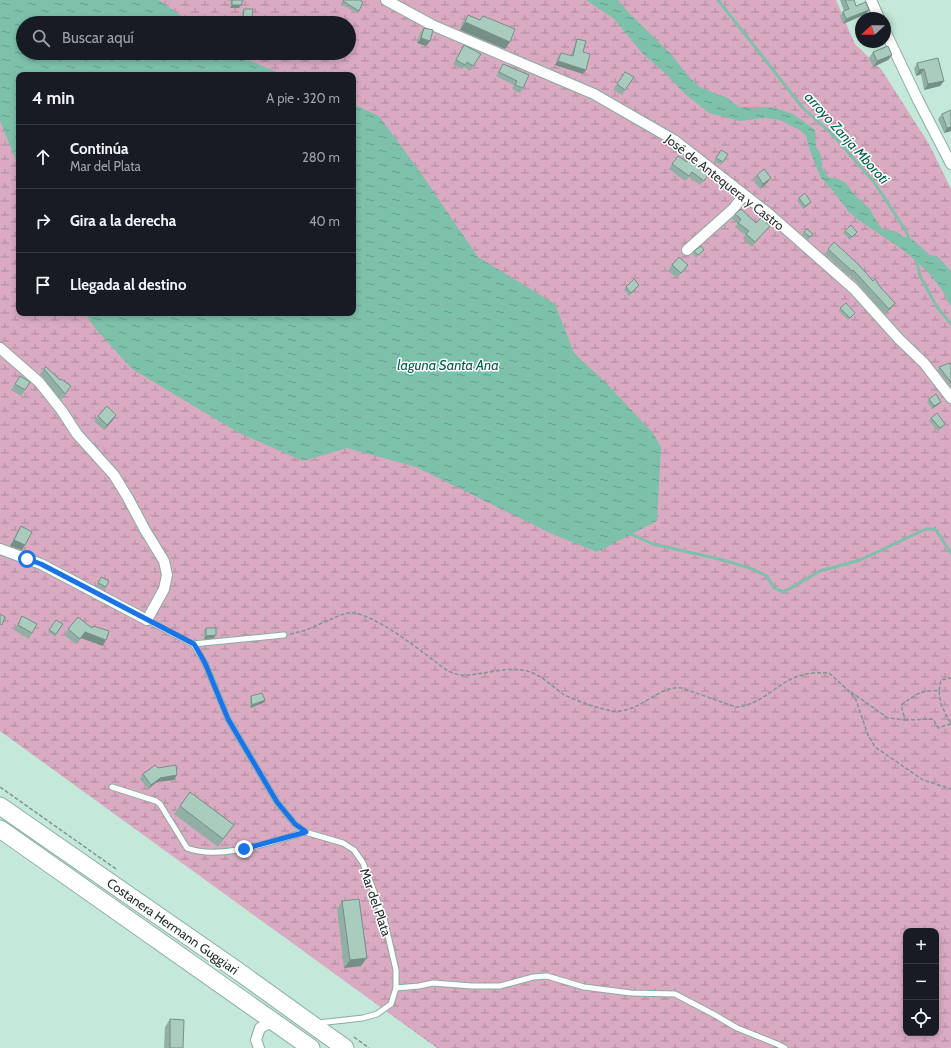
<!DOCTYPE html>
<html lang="es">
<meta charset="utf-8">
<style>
:root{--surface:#171b24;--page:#20242c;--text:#f1f3f6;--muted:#9ea1a6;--line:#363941}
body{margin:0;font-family:Cabin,sans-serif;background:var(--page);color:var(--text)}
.controls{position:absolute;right:12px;bottom:12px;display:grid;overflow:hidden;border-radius:8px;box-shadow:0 2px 6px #0003}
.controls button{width:36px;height:36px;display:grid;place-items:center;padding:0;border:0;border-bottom:1px solid var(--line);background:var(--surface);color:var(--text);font:20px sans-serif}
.compass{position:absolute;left:855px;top:12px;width:36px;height:36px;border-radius:50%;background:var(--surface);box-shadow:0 2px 6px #0003;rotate:249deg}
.stop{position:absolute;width:12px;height:12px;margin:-9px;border:3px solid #1a73e8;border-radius:50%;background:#fff}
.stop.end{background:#1a73e8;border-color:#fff;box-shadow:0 1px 4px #0008}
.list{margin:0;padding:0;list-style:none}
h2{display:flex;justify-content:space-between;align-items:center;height:52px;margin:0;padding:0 16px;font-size:17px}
h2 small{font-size:13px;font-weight:400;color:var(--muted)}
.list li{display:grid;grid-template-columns:26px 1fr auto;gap:12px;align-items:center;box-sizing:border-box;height:64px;padding:0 16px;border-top:1px solid var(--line)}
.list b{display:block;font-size:15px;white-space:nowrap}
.list p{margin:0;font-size:13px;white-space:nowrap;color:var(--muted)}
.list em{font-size:13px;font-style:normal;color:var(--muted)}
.icon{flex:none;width:22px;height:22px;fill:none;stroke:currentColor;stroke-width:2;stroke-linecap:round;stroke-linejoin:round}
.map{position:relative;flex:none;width:951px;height:1048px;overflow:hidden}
.search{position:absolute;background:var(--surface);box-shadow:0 2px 6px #0003;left:16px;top:16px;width:340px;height:44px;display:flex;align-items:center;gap:10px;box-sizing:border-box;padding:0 14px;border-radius:22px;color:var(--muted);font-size:15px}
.panel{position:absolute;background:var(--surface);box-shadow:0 2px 6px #0003;left:16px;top:72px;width:340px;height:244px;border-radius:8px}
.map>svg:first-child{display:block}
</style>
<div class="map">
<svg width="951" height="1048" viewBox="0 0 951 1048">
<defs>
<pattern id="wetland-marsh" width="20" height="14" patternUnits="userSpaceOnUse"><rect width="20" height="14" fill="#d9aac1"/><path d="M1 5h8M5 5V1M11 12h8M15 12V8" fill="none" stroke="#af8b9d"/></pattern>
<pattern id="water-ripples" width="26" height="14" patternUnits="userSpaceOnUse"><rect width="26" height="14" fill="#7ec1aa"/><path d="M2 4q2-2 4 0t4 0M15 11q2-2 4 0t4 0" fill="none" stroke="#679d8a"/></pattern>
</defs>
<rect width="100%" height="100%" fill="#c4e8da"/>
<path fill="url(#wetland-marsh)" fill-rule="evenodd" d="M0,0H836L855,44L881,69L929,144L951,189V1048H437L0,731ZM23,23H349V53H23ZM19,75H353V313H19ZM906,931H936V1033H906Z"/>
<g fill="url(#water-ripples)">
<path d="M0,0H159L191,23H23V53H232L284,75H19V168L0,121Z"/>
<path d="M586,0H618L628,12L671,54L688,76L700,87L716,94L726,97L739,107H762L776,108L793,114L813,128L815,131L816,147L821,155L822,167L828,177L838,179L846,183L854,194L870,209L875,219L882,229L895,231L904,237L912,239L930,255L937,256L951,271V306L948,302L942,290L927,271L903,250L857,219L848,211L833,191L821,178L810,151L806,136L800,130L779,120L765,118L740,121L709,113L685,94L666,74L643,54L614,19Z"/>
<path d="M353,104L379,116L418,169L478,257L555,304L574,353L607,384L653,433L661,447L657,521L597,552L552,534L416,467L347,448L303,461L239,433L132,369L94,327L85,313H353Z"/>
</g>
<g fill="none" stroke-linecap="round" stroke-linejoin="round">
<g stroke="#7ec1aa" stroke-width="3">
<path d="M718,0L803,108L832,134L874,182L906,231L910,242"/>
<path d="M916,258L920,276L937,307L951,324"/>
<path d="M628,533L653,544L719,559L750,568L767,576L774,588L784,592L820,571L860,560L926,529H935L951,553"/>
</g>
<defs>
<g id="service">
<path d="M147,620L193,644L205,663L228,719L277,802L295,824L305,832L343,843L354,850L363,863L384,918L396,970V988L391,1004L377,1014L363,1018L318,1023"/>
<path d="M193,644L284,635"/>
<path d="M112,787L156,801L160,804L187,848C220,861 273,841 305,832"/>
<path d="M396,988L419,986L433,983L472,986H500L533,977L547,976L584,987L631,993L675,994L715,1015L737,1028L777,1044L785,1048"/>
</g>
<g id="minor">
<path d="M386,0L432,25L594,94L674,140L769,214L854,289L899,339L924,363L951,398"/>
<path d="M871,0L879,18"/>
<path d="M885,31L918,100L951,164"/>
<path d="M687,250L733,209L744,195"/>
<path d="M0,348L39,382L62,411L77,434L114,475L128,498L145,530L164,561L167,575L164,589L147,620L41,564L0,549"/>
<path d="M259,1048L256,1040L260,1028L273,1021"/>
</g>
<g id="trunk">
<path d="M0,806L235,969L345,1048"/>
<path d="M0,829L311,1048"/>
</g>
</defs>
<use href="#service" stroke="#8aaca0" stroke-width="7"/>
<use href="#minor" stroke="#8aaca0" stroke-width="12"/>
<use href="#trunk" stroke="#8aaca0" stroke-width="19"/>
<g stroke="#7d988e" stroke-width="1.5" stroke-dasharray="4 2" stroke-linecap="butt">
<path d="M290,634C301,632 312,628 322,623C331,620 338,615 348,613C370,609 426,655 445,669C450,672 456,675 462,675C466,676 472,674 477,674C491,672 507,668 522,670C539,672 550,685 563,694C570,699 603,710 612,711C640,714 657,685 682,688L736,707C758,706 774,687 793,678C805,673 817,672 829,673L849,691L856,700L868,735L875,747L923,780L951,789"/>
<path d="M939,691L941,705L951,724"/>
<path d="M851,692L888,718L905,720L901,705C915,695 922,689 939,691L941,680L951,678"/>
<path d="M905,720L933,719L938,728L950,724L951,725"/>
<path d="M0,787L116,869"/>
<path d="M354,1037L369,1048"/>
</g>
<use href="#service" stroke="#fff" stroke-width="5"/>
<use href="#minor" stroke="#fff" stroke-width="10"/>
<use href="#trunk" stroke="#fff" stroke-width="17"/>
</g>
<g fill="#91afa4">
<path d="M227,0H243L239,8H230L231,1Z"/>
<path d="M343,0L359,11L357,13L341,4Z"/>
<path d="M840,0H854L856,6L869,10L866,14L843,24L840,16L843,11H844Z"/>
<path d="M244,9L252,18L250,20H242V11Z"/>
<path d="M468,15L480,20L483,16L505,49L460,30L462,23Z"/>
<path d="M424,28L430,41L426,46L417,43L420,33Z"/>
<path d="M577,39L583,52V74L555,65L558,57L561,53L571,56L575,43Z"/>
<path d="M464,45L481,54L470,71L464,67L462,69L453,64Z"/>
<path d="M873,52L892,55L888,60L873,67L869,58Z"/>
<path d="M917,63L944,81L940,86L924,90L921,74L916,76L914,69Z"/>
<path d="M503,64L523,88L520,93L512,89L514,85L496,76Z"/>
<path d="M625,72V90L622,95L613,90Z"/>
<path d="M951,110V131L944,133L938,119L942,114Z"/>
<path d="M721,150L728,154L721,165L714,161Z"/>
<path d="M678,156L687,162L699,168L711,170L700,185L689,177L685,181L669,169Z"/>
<path d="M757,175L771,178L767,183L760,189L753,180Z"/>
<path d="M799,198L811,202L809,204L803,209L797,200Z"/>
<path d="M735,214L756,223L770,226L766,230L752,247L743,239L745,235L735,227L738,224L732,219Z"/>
<path d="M845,231L855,234L850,240L843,233Z"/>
<path d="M804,232L811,236L808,240L802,235Z"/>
<path d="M828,249L873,281L881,288L895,303L891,308L885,314L850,275L849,276L825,254Z"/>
<path d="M704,250L696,258L693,254L694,251Z"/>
<path d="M672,265H688L677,278L668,271Z"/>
<path d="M626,287L637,288L629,296L624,290Z"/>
<path d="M840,308L853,315L848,320L839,311Z"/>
<path d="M951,366V387L938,370L939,367Z"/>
<path d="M44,369L60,380L71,386L61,400L40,374Z"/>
<path d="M20,376L25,390L21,396L11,390Z"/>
<path d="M929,399L939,404L932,409L927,402Z"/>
<path d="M98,416L113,420L104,430L94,421Z"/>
<path d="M931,418L945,424L943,427L938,431L929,421Z"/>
<path d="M21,526L25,545L22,550L10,546L17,532Z"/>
<path d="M101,577L106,587L104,590L96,586Z"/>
<path d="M22,616L32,633L29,639L14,630Z"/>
<path d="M78,617L92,628L93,626L103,646L81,638L76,644L64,635Z"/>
<path d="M56,620L63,624L55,637L48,632Z"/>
<path d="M206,628L214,638L204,639V630Z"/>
<path d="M251,696L265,700L263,703L250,708V699Z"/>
<path d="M143,774L174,780L157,782L148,789L140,779Z"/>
<path d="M190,792L234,825L218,847L174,814Z"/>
<path d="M342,901L361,966L344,968L337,909Z"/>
<path d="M170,1019L183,1048H164L165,1027Z"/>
</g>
<g fill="#768f86">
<path d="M232,5H241L239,8H230Z"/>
<path d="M869,10L866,14L843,24L846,19Z"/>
<path d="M243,17L252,18L250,20H242Z"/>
<path d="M465,22L510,42L505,49L460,30Z"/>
<path d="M421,38L430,41L426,46L417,43Z"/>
<path d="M892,55L888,60L873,67L877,61Z"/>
<path d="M558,61L586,70L583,74L555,65Z"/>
<path d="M924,69L921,74L916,76L919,70Z"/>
<path d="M944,81L940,86L924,90L928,84Z"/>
<path d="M951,127V131L944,133L947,128Z"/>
<path d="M771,178L767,183L760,189L763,184Z"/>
<path d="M811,202L809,204L803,209L805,206Z"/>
<path d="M895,303L891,308L885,314L889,309Z"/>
<path d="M941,402L939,404L932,409L934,406Z"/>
<path d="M116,415L113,420L104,430L107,425Z"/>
<path d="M14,540L25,545L22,550L10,546Z"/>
<path d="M85,632L106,640L103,646L81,638L76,644Z"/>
<path d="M216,635L214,638L204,639L206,636Z"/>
<path d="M265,700L263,703L250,708L252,705Z"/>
<path d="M177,775L174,780L157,782L148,789L151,785L160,778Z"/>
<path d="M367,958L361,966L344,968L350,960Z"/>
</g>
<g fill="#a9ccbf" stroke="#768f86">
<path d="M232,0H243L241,5H232Z"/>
<path d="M344,0H360L363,2L359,11L343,1Z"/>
<path d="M845,0H854L856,6L866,2L869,10L846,19L843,11L849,9Z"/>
<path d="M244,9H253L252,18L243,17Z"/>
<path d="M468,15L480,20L483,16L515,29L510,42L465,22Z"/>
<path d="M424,28L433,30L430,41L421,38Z"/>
<path d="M577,39L586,41L583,52L590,54L586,70L558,61L561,53L573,56Z"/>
<path d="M464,45L481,54L473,66L467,62L465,65L456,60Z"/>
<path d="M888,46L892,55L877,61L873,52Z"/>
<path d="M938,58L944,81L928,84L924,69L919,70L917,63Z"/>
<path d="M503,64L529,75L523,88L515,85L517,81L499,72Z"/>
<path d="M625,72L634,77L625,90L617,84Z"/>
<path d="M951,110V127L947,128L942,114Z"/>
<path d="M721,150L728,154L723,162L716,158Z"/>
<path d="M678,156L687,162L688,160L699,168L701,164H704L711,170L704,181L692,172L689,176L672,164Z"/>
<path d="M764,169L771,178L763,184L757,175Z"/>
<path d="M805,193L811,202L805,206L799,198Z"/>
<path d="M741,209L756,223L761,218L770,226L755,242L746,234L749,231L738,223L741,219L735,214Z"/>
<path d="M851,225L857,232L852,237L845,231Z"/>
<path d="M807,229L813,234L810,237L804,232Z"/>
<path d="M834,242L858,264L873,281L875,279L881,288L895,303L889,309L853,270L852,271L828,249Z"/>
<path d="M701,246L704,250L698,255L694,251Z"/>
<path d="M679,257L688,265L681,273L672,265Z"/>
<path d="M634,279L639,285L631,293L626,287Z"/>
<path d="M846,303L855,313L850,318L840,308Z"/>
<path d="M950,363L951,366V382L939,367Z"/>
<path d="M46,367L60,380L61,379L71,386L65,394L44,369Z"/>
<path d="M20,376L30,382L25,390L15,384Z"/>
<path d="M936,394L941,402L934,406L929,399Z"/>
<path d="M107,406L116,415L107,425L98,416Z"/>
<path d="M937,413L945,424L940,428L931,418Z"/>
<path d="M21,526L32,532L25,545L14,540Z"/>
<path d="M101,577L109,581L106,587L98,583Z"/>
<path d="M0,614L5,617L2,625L0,624Z"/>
<path d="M22,616L37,624L32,633L18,625Z"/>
<path d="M78,617L92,628L93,626L109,631L106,640L85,632L80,639L68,629Z"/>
<path d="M56,620L63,624L56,634L49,630Z"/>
<path d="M206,628H216V635L206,636Z"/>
<path d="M262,693L265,700L252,705L251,696Z"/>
<path d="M155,765L158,768L176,765L177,775L160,778L151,785L143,774Z"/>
<path d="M190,792L234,825L223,839L180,806Z"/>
<path d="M359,899L367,958L350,960L342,901Z"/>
<path d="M170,1019L184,1020L183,1048H170Z"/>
</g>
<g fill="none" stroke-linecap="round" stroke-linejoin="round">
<path stroke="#1a73e8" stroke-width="5" d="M27,559L41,564L194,644L205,663L228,719L277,802L295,824L306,832L244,849"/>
</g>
<g text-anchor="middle" stroke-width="3" stroke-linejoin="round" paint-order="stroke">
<g font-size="13" fill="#1f2d28" stroke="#fff">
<text transform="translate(725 182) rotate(38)" y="5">José de Antequera y Castro</text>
<text transform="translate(376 902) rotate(71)" y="5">Mar del Plata</text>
<text transform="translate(173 926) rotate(35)" y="5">Costanera Hermann Guggiari</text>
</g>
<g font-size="14" font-style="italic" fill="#00604a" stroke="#fff">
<text transform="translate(847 138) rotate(48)" y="5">arroyo Zanja Mboroti</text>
<text x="448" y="370">laguna Santa Ana</text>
</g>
</g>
</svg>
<div class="controls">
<button>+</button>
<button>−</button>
<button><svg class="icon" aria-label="locate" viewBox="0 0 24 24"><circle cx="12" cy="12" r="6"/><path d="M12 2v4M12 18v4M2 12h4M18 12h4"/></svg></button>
</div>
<svg class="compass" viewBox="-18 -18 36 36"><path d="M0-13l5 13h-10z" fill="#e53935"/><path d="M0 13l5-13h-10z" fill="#9ea1a6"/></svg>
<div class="stop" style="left:27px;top:559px"></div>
<div class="stop end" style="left:244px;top:849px"></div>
<div class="search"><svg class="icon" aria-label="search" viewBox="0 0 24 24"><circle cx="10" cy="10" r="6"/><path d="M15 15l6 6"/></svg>Buscar aquí</div>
<section class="panel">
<h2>4 min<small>A pie · 320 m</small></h2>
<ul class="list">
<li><svg class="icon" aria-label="ahead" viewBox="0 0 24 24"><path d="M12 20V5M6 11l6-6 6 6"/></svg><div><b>Continúa</b><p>Mar del Plata</p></div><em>280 m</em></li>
<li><svg class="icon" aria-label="right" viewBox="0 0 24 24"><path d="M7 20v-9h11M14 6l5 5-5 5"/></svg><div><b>Gira a la derecha</b></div><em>40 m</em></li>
<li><svg class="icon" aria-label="arrive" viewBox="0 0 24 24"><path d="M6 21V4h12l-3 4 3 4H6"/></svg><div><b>Llegada al destino</b></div></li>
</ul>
</section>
</div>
